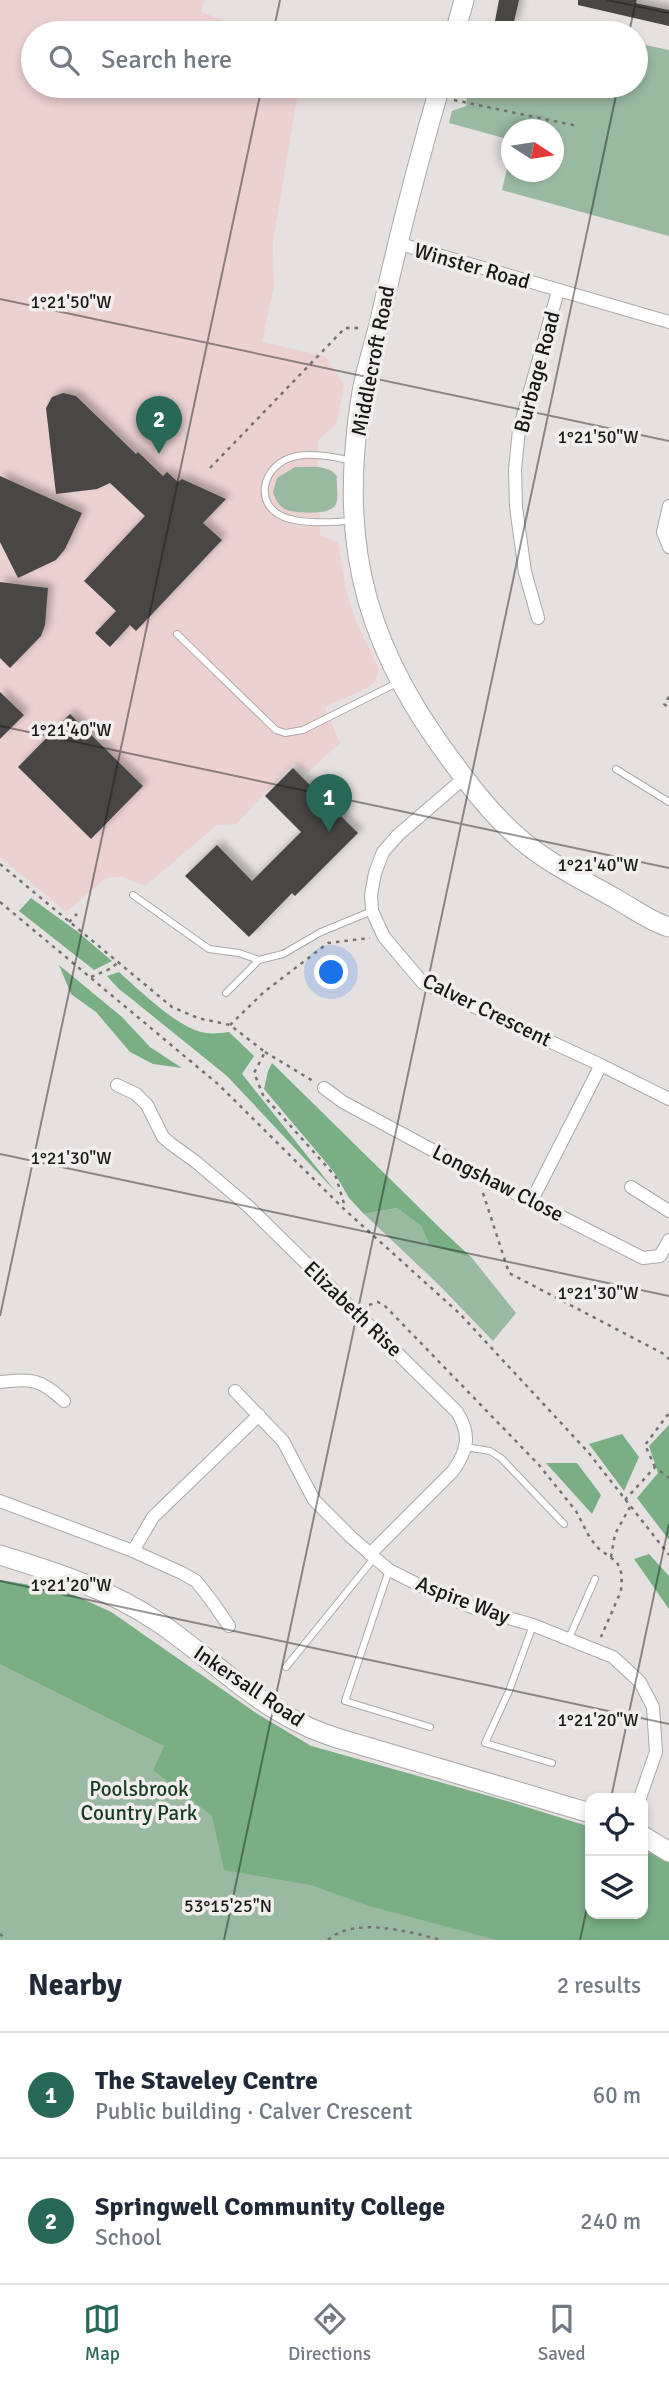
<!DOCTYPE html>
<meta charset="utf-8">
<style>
:root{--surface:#fff;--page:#f2f2f3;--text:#1f2937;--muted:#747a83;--line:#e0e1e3;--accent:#276857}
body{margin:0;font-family:Signika,sans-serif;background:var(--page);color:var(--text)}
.controls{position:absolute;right:21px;bottom:21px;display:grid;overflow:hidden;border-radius:14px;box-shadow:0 4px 10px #0003}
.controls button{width:63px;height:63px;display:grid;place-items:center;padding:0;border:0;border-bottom:2px solid var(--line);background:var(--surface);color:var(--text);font:35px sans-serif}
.compass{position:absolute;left:501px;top:119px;width:63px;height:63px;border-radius:50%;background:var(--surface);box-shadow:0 4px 10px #0003;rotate:102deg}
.you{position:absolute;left:332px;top:973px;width:24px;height:24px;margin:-18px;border:5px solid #fff;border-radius:50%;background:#1a73e8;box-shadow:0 0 0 10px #1a73e833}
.badge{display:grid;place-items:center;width:46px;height:46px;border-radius:50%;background:var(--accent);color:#fff;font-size:23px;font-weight:700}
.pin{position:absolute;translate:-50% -58px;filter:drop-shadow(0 2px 4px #0008)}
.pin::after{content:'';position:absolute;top:37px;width:24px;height:21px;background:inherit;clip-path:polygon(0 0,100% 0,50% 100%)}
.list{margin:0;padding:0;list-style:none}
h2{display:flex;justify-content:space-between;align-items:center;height:91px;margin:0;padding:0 28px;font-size:30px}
h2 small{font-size:23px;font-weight:400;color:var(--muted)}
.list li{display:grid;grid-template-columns:46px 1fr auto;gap:21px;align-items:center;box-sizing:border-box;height:126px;padding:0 28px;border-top:2px solid var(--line)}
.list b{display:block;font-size:26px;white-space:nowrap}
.list p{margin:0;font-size:23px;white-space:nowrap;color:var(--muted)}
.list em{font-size:23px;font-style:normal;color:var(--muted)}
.icon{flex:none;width:38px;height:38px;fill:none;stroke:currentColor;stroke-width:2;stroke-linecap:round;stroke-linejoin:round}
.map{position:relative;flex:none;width:669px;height:1940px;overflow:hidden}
.search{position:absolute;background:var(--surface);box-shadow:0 4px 10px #0003;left:21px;right:21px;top:21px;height:77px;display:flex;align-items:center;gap:18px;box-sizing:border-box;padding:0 24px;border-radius:38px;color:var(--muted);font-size:26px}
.sheet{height:343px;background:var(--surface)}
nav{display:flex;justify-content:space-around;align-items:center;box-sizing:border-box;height:98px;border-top:2px solid var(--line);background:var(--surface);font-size:19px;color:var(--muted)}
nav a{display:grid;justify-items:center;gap:4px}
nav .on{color:var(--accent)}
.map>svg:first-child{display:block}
</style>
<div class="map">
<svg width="669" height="1940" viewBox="0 0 669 1940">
<defs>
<filter id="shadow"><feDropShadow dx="5" dy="-5" stdDeviation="3.5" flood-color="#0004"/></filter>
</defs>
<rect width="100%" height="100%" fill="#e5e1e0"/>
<path fill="#ecd1d1" d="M0,0H204L201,12L256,33H33V86H299L273,243L274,286L262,342L325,356L344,385L337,423L318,441L317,467L332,470L337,476L336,504L332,509L320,513V535L338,543L346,590L356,622L379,669L376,680L369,687L325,707L340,743L308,772L294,763L236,824L217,825L145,886L123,877L106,878L66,912L0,857Z"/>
<g fill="#9ab9a1">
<path d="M547,22L596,33H544Z"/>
<path d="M636,43L669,50V236L502,190L511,151L512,172H554V130H512L511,140L449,123L452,111L466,106L467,98L459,86H504L525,92L527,86H636Z"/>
<path d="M295,467C310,467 327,464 337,476C336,484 339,497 336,504C331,516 296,513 287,510C279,507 275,499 273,492L277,478Z"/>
<path d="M397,1208L421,1226L430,1246L472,1258L516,1313L493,1341L440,1286L364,1214Z"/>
<path d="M0,1580L65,1591L111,1612L259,1715L311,1746L510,1802L590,1827V1914H643V1850L669,1862V1940H0Z"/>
</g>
<g fill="#7aaf86">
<path d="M31,898L78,932L112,961L94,970L19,911Z"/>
<path d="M59,965L122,1017L150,1047L182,1068L153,1064L130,1052L96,1012L71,994Z"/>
<path d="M119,972C139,990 180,1030 206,1033C213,1034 222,1033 229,1032L254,1056L242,1074L336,1192L227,1076L118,988L107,976Z"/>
<path d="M272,1063L443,1231L472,1258L430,1246L421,1226L397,1208L364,1214L349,1198L334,1172L264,1089L268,1071Z"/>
<path d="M669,1425V1540L637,1498L658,1473L649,1446Z"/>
<path d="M622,1434L639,1457L624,1491L589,1444Z"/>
<path d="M546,1463H577L601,1495L592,1514Z"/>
<path d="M649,1554L669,1576V1609L634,1559Z"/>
<path d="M0,1580L65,1591L111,1612L259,1715L311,1746L510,1802L590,1827V1914H643V1850L669,1862V1940H497L369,1906L311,1885L224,1870L212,1816L153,1770L164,1746L0,1664Z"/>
</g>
<g fill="#494645" filter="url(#shadow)">
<path d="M499,0H519L513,26L495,21Z"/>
<path d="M578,0H636L635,3L669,10V26L578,5Z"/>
<path d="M63,393L76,396L136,454L138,452L163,476L167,472L178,482L182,479L226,499L203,523L222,540L136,631L130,625L110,647L95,633L116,611L84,581L145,516L110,483L97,489L56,494L46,408L52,397Z"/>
<path d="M0,476L82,513L65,549L56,560L18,578L0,542Z"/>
<path d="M0,582L48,588L45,625L41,636L10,668L0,658Z"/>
<path d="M0,692L24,715L0,739Z"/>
<path d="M70,714L143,786L91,839L18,767Z"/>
<path d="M293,768L358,833L295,896L292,893L249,937L185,876L217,845L252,881L301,832L265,796Z"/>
</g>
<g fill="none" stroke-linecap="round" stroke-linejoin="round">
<defs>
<g id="lane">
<path d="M351,521C331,522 309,524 290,519C251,509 260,463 297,456C313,453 336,457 352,461"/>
<path d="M177,634L276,730L285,733L303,730L397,683"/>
<path d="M616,769L669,802"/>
<path d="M133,895L209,949L239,953L259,960"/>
<path d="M226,993L259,960L283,954L321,932L372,911"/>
<path d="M465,1447L490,1451L501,1458L564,1524"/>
<path d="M389,1570L345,1701L430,1727"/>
<path d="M533,1625L509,1691L485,1743L552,1763"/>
<path d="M569,1638L595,1579"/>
<path d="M286,1667L375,1557"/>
</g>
<g id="street">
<path d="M397,243L669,322"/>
<path d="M669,506L663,532L669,547"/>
<path d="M538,618L525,572L516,507L515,469L519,430L558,291"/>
<path d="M464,778L398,835L383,852L375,873L371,895L372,911L384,937L423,983L601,1065L669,1099"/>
<path d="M117,1085L136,1094L147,1105L163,1137L171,1144L196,1162L248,1206L457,1412C471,1434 468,1450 453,1471L370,1554"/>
<path d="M324,1088L343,1102L477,1174L643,1258L660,1256L669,1240"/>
<path d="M631,1187L669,1211"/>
<path d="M532,1200L601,1065"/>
<path d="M0,1382C31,1378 41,1379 64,1401"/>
<path d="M235,1391L283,1441L314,1500L352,1538L389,1570L429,1590L474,1608L533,1625L613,1657L640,1682L653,1707L656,1752L640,1798"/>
<path d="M0,1501L133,1551L182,1573L196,1581L211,1600L229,1626"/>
<path d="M133,1551L153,1517L259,1415"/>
</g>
<g id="secondary">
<path d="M455,33L464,0"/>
<path d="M440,86C418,162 398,239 381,316C375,343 365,370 361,398C337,553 368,653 463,776C480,799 498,820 520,839C549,864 585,881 618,900C634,909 651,922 669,927"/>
<path d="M0,1555C55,1572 109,1589 158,1622C206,1654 249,1699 302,1724C313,1730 325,1734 337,1738L590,1813"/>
<path d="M643,1836L669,1852"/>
</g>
</defs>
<use href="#lane" stroke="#aca8a7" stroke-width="8"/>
<use href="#street" stroke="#aca8a7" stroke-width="14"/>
<use href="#secondary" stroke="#aca8a7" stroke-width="21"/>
<g stroke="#757372" stroke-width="2.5" stroke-dasharray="3.5 5" stroke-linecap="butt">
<path d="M454,100L578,126"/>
<path d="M210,468L345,328H360"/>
<path d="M669,697L664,704L669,708"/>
<path d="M0,864L172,1007L198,1018L230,1025L265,1052L254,1073L263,1095L336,1177L345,1207"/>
<path d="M0,902L219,1085L345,1210L459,1313L588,1452L669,1555"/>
<path d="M69,922L77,914"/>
<path d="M91,977L112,968L117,963"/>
<path d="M230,1025L264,992L328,943L370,938"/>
<path d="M265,1052L313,1081"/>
<path d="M483,1193L509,1273L662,1353L669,1359"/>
<path d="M369,1305L378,1302L385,1306L539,1465L576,1511L590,1538L599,1549L617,1562L622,1575L621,1591L601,1637"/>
<path d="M655,1467L645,1445L669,1413"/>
<path d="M625,1500L655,1467L669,1478"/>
<path d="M611,1557L615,1534L630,1507"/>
<path d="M0,1934L6,1940"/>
<path d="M328,1940C355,1916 410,1932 441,1940"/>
</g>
<use href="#lane" stroke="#fff" stroke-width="6"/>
<use href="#street" stroke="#fff" stroke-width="12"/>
<use href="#secondary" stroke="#fff" stroke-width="19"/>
</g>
<path fill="none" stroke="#191817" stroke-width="2" stroke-opacity="0.45" d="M607,0L669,13M273,33L280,0M629,33L636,0M0,299L669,441M0,726L669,868M0,1154L669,1296M0,1316L262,86M0,1581L669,1724M611,1798L669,1524M224,1940L618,86M580,1940L590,1894"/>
<g text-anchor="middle" stroke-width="7" stroke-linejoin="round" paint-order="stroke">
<g font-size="21" fill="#191817" stroke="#f2eeed">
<text transform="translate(472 266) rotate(16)" y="7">Winster Road</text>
<text transform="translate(373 361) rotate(-79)" y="7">Middlecroft Road</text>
<text transform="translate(537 372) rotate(-75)" y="7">Burbage Road</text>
<text transform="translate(487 1010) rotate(26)" y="7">Calver Crescent</text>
<text transform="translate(498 1183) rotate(27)" y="7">Longshaw Close</text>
<text transform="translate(353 1309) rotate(44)" y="7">Elizabeth Rise</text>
<text transform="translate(463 1600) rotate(21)" y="7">Aspire Way</text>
<text transform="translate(249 1686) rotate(34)" y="7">Inkersall Road</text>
</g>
<g font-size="21" fill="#143d21" stroke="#f2eeed">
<text x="139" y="1796">Poolsbrook<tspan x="139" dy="24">Country Park</tspan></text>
</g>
</g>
<g font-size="18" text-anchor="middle" fill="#191817" stroke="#f2eeed" stroke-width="7" stroke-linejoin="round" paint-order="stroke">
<text x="71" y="308">1°21'50"W</text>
<text x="598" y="443">1°21'50"W</text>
<text x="71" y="736">1°21'40"W</text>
<text x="598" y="871">1°21'40"W</text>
<text x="71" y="1164">1°21'30"W</text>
<text x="598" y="1299">1°21'30"W</text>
<text x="71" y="1591">1°21'20"W</text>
<text x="598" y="1726">1°21'20"W</text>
<text x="228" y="1912">53°15'25"N</text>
</g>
</svg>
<div class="controls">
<button><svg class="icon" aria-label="locate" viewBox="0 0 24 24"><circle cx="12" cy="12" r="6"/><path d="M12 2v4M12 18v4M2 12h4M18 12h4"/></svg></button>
<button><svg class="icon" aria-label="layers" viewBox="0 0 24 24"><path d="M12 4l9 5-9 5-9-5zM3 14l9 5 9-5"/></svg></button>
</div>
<svg class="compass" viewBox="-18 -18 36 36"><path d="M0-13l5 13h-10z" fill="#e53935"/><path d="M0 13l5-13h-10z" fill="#747a83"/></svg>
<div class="you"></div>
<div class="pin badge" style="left:329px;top:832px">1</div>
<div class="pin badge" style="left:159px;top:454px">2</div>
<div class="search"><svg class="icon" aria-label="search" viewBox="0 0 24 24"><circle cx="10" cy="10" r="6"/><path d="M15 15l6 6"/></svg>Search here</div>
</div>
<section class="sheet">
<h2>Nearby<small>2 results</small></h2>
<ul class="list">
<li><span class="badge">1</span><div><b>The Staveley Centre</b><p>Public building · Calver Crescent</p></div><em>60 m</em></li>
<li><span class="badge">2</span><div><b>Springwell Community College</b><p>School</p></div><em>240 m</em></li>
</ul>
</section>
<nav>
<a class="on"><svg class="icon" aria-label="map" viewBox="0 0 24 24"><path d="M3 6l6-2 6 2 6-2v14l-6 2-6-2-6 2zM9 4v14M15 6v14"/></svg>Map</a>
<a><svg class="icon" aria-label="directions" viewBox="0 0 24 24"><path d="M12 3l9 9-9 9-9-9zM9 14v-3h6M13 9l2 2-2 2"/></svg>Directions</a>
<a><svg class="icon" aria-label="saved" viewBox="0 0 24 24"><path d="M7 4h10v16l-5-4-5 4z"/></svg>Saved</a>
</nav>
